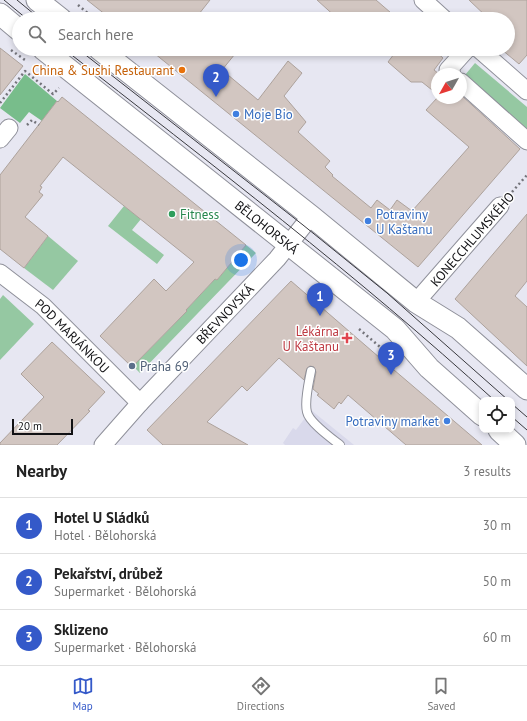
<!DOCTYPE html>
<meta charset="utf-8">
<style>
:root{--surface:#fff;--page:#f2f2f2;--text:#222;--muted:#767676;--line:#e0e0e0;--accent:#3459c9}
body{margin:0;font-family:"PT Sans",sans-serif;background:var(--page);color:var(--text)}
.controls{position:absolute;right:12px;bottom:12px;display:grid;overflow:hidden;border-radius:8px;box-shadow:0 2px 6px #0003}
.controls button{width:36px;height:36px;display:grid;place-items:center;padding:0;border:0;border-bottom:1px solid var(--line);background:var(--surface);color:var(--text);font:20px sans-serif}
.compass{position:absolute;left:431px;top:68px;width:36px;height:36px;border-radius:50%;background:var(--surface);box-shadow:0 2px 6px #0003;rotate:231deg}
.scale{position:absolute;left:12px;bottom:10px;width:61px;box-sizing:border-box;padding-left:4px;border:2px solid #111114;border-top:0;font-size:11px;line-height:14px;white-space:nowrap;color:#111114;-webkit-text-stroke:3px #fff;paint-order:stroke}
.you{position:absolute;left:241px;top:260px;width:14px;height:14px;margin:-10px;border:3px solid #fff;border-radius:50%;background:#1a73e8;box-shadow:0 0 0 6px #1a73e833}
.badge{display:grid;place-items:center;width:26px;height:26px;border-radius:50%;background:var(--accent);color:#fff;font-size:13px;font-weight:700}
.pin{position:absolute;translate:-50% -33px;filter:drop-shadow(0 1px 2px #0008)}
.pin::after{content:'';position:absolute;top:21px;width:14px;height:12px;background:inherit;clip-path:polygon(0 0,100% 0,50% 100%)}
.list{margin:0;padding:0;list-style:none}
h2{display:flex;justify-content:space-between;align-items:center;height:52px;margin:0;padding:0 16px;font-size:17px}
h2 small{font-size:13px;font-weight:400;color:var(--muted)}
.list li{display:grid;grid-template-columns:26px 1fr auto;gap:12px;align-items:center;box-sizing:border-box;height:56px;padding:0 16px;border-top:1px solid var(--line)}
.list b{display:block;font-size:15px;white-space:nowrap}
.list p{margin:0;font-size:13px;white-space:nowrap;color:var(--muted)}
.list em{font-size:13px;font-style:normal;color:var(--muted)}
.icon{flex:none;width:22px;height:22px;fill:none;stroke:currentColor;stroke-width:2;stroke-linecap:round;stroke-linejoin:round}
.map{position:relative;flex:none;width:527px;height:445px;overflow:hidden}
.search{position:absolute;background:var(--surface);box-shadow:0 2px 6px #0003;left:12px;right:12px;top:12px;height:44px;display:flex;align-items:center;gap:10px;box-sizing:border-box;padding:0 14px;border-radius:22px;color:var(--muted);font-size:15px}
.sheet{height:220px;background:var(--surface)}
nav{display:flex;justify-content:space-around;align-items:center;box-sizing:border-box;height:56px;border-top:1px solid var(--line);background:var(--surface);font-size:11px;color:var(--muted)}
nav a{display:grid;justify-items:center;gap:2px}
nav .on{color:var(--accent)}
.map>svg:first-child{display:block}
</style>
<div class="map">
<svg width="527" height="445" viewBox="0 0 527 445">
<rect width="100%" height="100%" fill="#e7e7f2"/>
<path fill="#d9d9eb" d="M311,410L354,445H285L283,443L293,428L296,430Z"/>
<g fill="#95c8a2">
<path d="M475,63L527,107V129L465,75Z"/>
<path d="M124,206L141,219L132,230L164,255L157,264L108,226Z"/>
<path d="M48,236L78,261L53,290L24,268Z"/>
<path d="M246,245L256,253L140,373L133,366L187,311L186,310L215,279L217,280Z"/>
<path d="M3,295L34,324L0,360V299Z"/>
</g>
<path fill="#78bd8b" d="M25,74L57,101L42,121L29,112L20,123L0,108Z"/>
<g fill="#d2c6c1" stroke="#ada29c">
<path d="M87,0H210L195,19H111Z"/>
<path d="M317,0H376L398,19H338Z"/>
<path d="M469,0H527V55L519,64L501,49H508V19H489Z"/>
<path d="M0,48L23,66L0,95Z"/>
<path d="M149,49H239L222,70L258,100L288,61L302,73L284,96L306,122L298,132L330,161L325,167L333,175L332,176L371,208L377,200L390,210L397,200L412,211L469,147L426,110L437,98H461V95L520,149L418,267Z"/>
<path d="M385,49H433L443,58L434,70L439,74H437V94L422,82H411L388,62L394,54Z"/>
<path d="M62,97L246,245L217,280L215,279L186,310L187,311L132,367L100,336L154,279L166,291L194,262L63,157L40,186L42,187L39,192L43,195L25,217L48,236L24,268L0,249V175L57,101L58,102Z"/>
<path d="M527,214V281L515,296L527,307V366L455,299Z"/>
<path d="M291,281L380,358L482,445H406L348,395L341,404L339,402L334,409L317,395L319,394L313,389L316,372L314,367L310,366L307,368L304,380L279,358L247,391L242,386L207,422L248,445H163L147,430Z"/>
<path d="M52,342L105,392L88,410L90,411L57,445H0V443L44,397L21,374Z"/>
</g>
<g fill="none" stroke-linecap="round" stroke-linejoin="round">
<defs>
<path id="service" d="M311,371C309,382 304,401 307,412C309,422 331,438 340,445"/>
<g id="minor">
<path d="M423,0L444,19"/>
<path d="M479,49L527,91"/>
<path d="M452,74L448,70L467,49"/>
<path d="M461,82L527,141"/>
<path d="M0,139L9,128"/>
<path id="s1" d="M0,273L43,306L140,403"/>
<path d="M416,302L500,206"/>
<path id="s2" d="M103,445L140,403L277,259L311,216"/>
</g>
<g id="tertiary">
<path d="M37,0L61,19"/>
<path d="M0,14L19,30"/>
<path id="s3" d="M43,49L395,329L429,368L482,415"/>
<path d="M99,49L311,216L416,302L458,328L527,389"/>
<path d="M499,430L515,445"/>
</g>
</defs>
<use href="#service" stroke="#8f909a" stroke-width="10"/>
<use href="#minor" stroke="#8f909a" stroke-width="19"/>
<use href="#tertiary" stroke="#8f909a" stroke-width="23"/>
<g stroke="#74747b" stroke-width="2.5" stroke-dasharray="2 3" stroke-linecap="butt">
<path d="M78,5L95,19"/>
<path d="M11,50L25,60"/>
<path d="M0,103L25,71L53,94L59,88"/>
<path d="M27,125L32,120L39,125"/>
<path d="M512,192L527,175"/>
<path d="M359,329L386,352"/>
</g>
<use href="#service" stroke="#fff" stroke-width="8"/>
<use href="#minor" stroke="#fff" stroke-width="17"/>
<use href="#tertiary" stroke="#fff" stroke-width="21"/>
<g stroke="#39393e" stroke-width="1">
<path d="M4,0L27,19"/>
<path d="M17,0L40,19"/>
<path d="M64,49C210,163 357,275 494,400"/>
<path d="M78,49L303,225L387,293L508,400"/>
<path d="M512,404L527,417"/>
<path d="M512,417L527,430"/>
</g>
</g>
<circle fill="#e8710a" stroke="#fff" stroke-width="1.5" cx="182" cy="70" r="4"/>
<g fill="#3f7fe0" stroke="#fff" stroke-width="1.5">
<circle cx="236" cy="114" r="4"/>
<circle cx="368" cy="221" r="4"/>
<circle cx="447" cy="421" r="4"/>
</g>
<circle fill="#2e9e5b" stroke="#fff" stroke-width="1.5" cx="172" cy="214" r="4"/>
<path fill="#e0444e" stroke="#fff" stroke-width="1.5" d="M345 332h4v4h4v4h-4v4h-4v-4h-4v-4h4z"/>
<circle fill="#5c6f8a" stroke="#fff" stroke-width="1.5" cx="132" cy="366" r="4"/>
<g text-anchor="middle" stroke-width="3" stroke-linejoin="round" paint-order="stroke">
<g font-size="13" fill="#c56008" stroke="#fff" text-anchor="end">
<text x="174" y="75">China &amp; Sushi Restaurant</text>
</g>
<g font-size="13" fill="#366cbe" stroke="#fff" text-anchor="start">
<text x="244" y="119">Moje Bio</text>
<text x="376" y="219">Potraviny<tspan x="376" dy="15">U Kaštanu</tspan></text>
<text x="439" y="426" text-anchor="end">Potraviny market</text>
</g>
<g font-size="13" fill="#27864d" stroke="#fff" text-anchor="start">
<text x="180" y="219">Fitness</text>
</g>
<g font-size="13" fill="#111114" stroke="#fff">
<text dy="5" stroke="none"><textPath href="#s3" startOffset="286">BĚLOHORSKÁ</textPath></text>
<text transform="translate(472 239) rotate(-49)" y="5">KONECCHLUMSKÉHO</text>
<text dy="5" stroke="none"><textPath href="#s2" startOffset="179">BŘEVNOVSKÁ</textPath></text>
<text dy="5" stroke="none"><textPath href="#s1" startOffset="96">POD MARJÁNKOU</textPath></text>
</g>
<g font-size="13" fill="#be3a42" stroke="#fff" text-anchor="end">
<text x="339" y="336">Lékárna<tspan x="339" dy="15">U Kaštanu</tspan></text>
</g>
<g font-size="13" fill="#4e5e75" stroke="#fff" text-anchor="start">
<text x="140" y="371">Praha 69</text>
</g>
</g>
</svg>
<div class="controls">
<button><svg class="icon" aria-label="locate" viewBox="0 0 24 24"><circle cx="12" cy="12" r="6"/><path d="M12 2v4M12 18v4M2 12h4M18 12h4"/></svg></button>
</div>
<svg class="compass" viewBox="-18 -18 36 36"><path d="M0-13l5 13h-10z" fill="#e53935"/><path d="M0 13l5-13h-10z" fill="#767676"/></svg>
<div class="scale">20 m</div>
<div class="you"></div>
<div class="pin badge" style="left:320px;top:316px">1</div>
<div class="pin badge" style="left:216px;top:97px">2</div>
<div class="pin badge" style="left:391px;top:375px">3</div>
<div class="search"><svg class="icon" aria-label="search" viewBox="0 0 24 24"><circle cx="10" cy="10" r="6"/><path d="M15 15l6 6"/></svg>Search here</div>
</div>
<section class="sheet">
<h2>Nearby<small>3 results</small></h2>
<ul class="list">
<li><span class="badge">1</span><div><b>Hotel U Sládků</b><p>Hotel · Bělohorská</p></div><em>30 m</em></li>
<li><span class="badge">2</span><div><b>Pekařství, drůbež</b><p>Supermarket · Bělohorská</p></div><em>50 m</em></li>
<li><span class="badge">3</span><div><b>Sklizeno</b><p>Supermarket · Bělohorská</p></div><em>60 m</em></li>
</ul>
</section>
<nav>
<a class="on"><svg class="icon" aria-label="map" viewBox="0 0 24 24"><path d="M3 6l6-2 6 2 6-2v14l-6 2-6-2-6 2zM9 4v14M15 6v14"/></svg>Map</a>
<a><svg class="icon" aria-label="directions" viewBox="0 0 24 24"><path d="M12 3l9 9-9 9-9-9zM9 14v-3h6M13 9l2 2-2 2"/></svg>Directions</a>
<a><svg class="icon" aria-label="saved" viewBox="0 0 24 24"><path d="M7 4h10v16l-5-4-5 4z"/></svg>Saved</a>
</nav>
